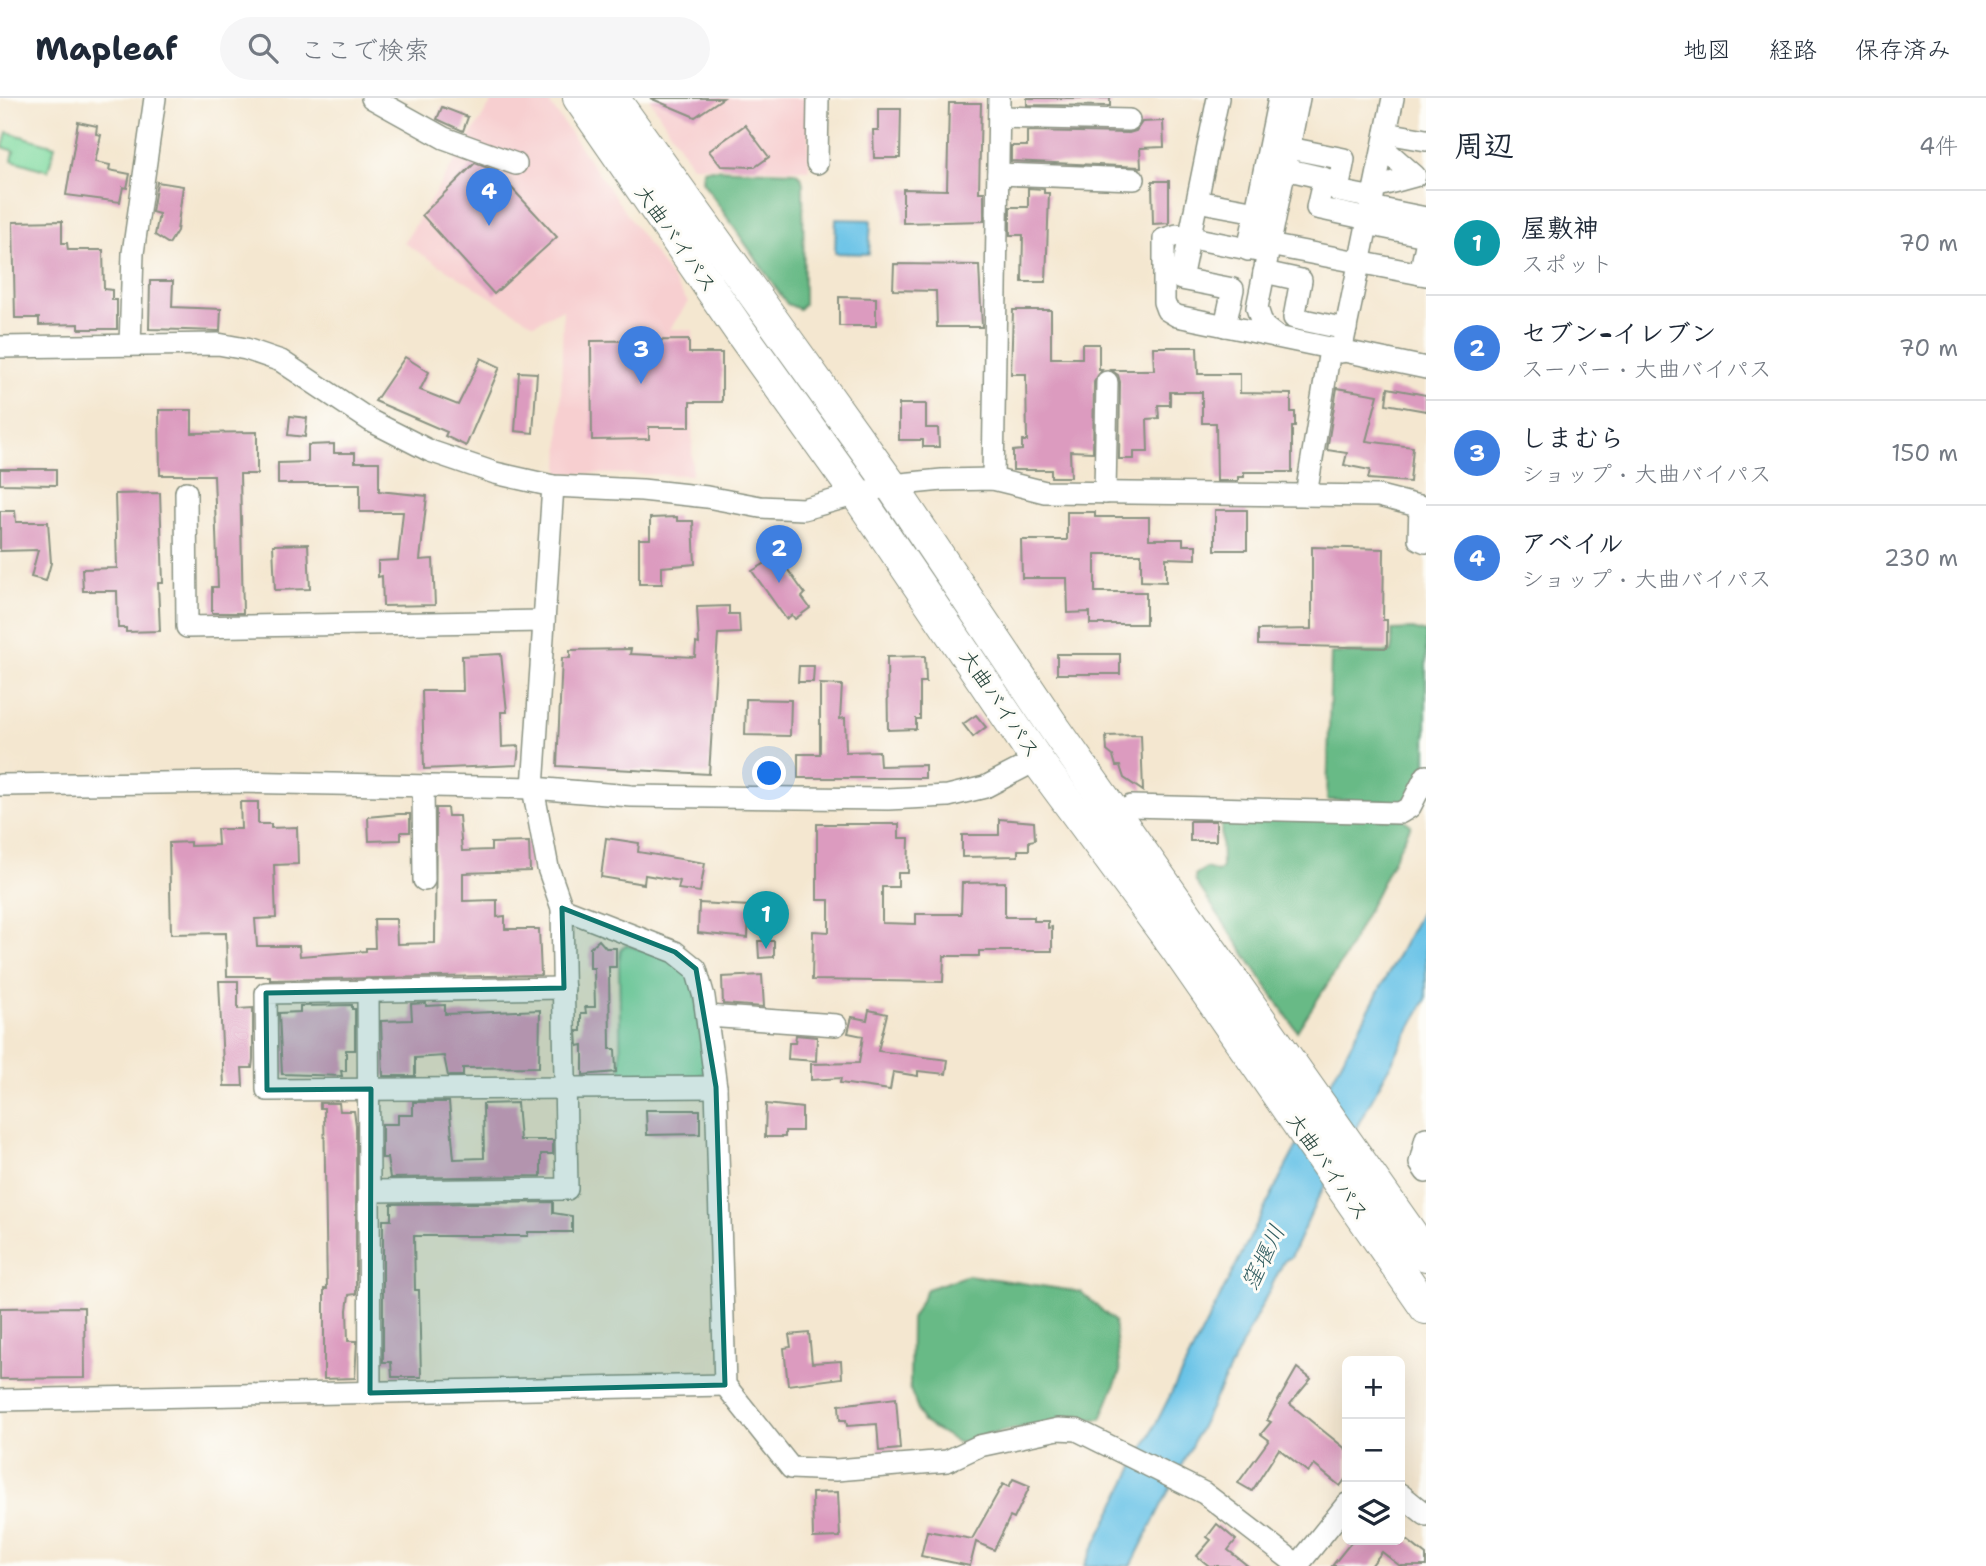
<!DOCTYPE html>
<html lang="ja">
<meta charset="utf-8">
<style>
:root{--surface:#fff;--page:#f6f6f7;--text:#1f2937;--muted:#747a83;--line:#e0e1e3;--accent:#b45309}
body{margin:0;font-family:"Shantell Sans","Klee One",sans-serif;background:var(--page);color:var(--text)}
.controls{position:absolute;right:21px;bottom:21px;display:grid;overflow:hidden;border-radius:10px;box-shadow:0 7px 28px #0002}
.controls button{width:63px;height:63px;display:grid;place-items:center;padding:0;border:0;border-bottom:2px solid var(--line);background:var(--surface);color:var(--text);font:35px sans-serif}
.you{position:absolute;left:770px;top:676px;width:24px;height:24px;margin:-18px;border:5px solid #fff;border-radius:50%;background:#1a73e8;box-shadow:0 0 0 10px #1a73e833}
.badge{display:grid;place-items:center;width:46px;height:46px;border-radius:50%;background:var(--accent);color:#fff;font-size:23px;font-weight:700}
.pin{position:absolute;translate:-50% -58px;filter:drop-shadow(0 2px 4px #0008)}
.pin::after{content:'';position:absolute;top:37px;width:24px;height:21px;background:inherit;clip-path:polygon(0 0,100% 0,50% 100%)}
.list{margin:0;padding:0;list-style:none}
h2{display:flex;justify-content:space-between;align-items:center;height:91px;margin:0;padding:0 28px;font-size:30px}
h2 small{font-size:23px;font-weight:400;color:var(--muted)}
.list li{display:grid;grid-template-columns:46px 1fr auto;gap:21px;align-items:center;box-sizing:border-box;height:105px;padding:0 28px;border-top:2px solid var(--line)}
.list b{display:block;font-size:26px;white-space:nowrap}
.list p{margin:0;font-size:23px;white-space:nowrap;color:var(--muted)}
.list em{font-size:23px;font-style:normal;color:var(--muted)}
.icon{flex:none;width:38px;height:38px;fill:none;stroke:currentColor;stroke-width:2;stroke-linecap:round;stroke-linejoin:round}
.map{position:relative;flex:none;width:1426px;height:1468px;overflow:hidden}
header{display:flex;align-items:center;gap:42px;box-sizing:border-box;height:98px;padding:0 35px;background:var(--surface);border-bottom:2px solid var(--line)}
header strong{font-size:33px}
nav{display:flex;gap:38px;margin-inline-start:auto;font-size:24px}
.search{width:490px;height:63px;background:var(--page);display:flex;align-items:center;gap:18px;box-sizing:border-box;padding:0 24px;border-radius:38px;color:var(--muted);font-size:26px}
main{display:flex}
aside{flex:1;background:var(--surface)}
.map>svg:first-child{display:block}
</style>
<header>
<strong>Mapleaf</strong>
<div class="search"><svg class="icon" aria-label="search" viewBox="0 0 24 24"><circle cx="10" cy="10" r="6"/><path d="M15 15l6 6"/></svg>ここで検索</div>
<nav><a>地図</a><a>経路</a><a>保存済み</a></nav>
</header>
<main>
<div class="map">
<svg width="1426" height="1468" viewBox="0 0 1426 1468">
<rect width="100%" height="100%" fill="#fdfcf7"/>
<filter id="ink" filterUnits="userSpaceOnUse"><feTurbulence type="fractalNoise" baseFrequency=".0143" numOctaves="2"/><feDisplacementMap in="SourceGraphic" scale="14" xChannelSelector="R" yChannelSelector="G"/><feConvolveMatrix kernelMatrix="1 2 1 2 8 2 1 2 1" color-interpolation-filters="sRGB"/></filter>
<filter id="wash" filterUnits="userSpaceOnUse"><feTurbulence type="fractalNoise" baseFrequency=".00686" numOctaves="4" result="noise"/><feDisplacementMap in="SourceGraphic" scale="28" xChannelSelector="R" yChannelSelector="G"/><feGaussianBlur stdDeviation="1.57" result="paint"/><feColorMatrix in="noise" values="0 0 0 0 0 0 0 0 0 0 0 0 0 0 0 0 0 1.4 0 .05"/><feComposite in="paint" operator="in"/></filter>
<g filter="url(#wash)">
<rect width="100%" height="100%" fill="#f4e7d0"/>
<g fill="#f7cfd0">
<path d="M494,0H546L688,204L670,231L693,232L692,377L559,375L563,211L534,226L404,145Z"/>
<path d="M649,0H808L809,72L692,68Z"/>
</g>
<g fill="#80daa0" stroke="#508c6a" stroke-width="2">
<path d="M7,34L55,48L48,73L12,62L14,53L3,49Z"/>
<path d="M626,847L668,860L694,879L705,973L699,979H621L619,864L621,851Z"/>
</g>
<g fill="#68ba86" stroke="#447c5d" stroke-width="2">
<path d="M707,71L794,74L801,78L803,86L804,206L799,211L787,206L702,83L703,73Z"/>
<path d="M1413,531L1426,535V667L1407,704L1327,702L1331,555L1392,554V532Z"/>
<path d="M1228,716L1403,721L1411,727L1343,862L1297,933L1196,784L1195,777L1206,770L1218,774L1222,769L1221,721Z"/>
<path d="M968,1177L1081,1194L1114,1223L1120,1274L1101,1321C1053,1322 1005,1331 959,1345L923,1324L910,1291L911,1221L927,1191Z"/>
</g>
<g fill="#69c3e7" stroke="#44808e" stroke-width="2">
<path d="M836,121L871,122L869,156L835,155Z"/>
<path d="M1426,804V901L1316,1104L1291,1159L1284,1163L1131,1468H1084L1282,1076Z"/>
</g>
<g id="blocks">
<g fill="#dc9bbf">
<path d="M650,0H723L695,19Z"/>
<path d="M1027,0H1110V8L1027,7Z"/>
<path d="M949,5H981L979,94H984V123L903,125V91L947,92Z"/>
<path d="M442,9L468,19L463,33L437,21Z"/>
<path d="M878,11H901L900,60H874L873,32H878Z"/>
<path d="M1163,23L1164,49L1140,50L1141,69L1011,63V48H1027V33L1129,35L1136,33L1142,24Z"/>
<path d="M78,24L97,28L96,36L101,37L95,64L110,67L109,72L130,76L127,90L123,89L120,104L66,97Z"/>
<path d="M745,27L769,59L755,69L721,68L709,53Z"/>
<path d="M475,65L496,73L557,139L494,196L422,117Z"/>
<path d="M1152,83H1169V125L1153,126Z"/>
<path d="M157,84L183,88L177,133L169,146L155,137L159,116L152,114Z"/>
<path d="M1028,90L1044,91V95H1049L1046,184H1022L1023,137H1010V109H1028Z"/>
<path d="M62,123V145H67L68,152H103L104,191L112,192V202H117V231H79V226L39,227V220H15L13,124Z"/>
<path d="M894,166L979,167L982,229H937L936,193L893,192Z"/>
<path d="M150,183H173L172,209L221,211L220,233L149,231Z"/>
<path d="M839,199L876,200V228H839Z"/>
<path d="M1013,212H1051V260H1082V246H1099V272H1102L1094,284L1093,354L1070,353L1071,379H1051V372H1013V353L1022,352V343H1027L1026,276H1011Z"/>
<path d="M689,242V255H722V304H690V329H649V341L592,342L591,243Z"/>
<path d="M1153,249H1197L1198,276H1240V295L1291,296V314H1295V329H1292V374H1244V379H1238V383H1217L1216,325H1202V294H1170V307H1158L1159,320L1147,321L1148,354H1134V361H1119L1120,284L1118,277L1111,272H1154Z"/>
<path d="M405,259L429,274L420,292L458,307L481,260L500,269L466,348L445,338L447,334L375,303Z"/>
<path d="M519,274L537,275L533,335L515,333Z"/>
<path d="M1337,290L1378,297L1366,343L1413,349L1410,384L1368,381L1370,372L1344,367L1347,355L1327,352Z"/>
<path d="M1388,290L1426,297V313L1386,306Z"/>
<path d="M899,306H926V330H938L939,349H923V342H899Z"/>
<path d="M159,312H192V335L257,334V376H240L243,515H212V489H218L214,377H160Z"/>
<path d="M290,318L307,320L305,339L288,337Z"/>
<path d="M334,346V355H355V364H379V393L427,398L420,462L433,461L435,507L383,508L382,478L378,479V463L398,462L403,414H360V386H278V365L308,364V347Z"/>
<path d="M0,371H56V387L0,386Z"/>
<path d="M160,395L163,485H158L160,533L126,534V530H118L117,493H83L82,471L117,470L115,396Z"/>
<rect x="1215" y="412" width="32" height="40"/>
<path d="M0,413H15L16,424H48L51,465L46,483L31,479L38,452L0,453Z"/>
<path d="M1067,414H1095V419H1149V441H1183V447H1196V461L1166,460V484L1141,483V456H1095V494H1146V526H1090V514L1068,515L1067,480H1022L1021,442H1067Z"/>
<path d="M677,419V423H693L695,466L662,469V486H639V441H650V420Z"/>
<path d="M308,446L310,491L275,492L273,447Z"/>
<path d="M1312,449L1384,451L1383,522H1387V550L1258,547V532L1312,531Z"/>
<path d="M778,458L805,496L802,499L810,510L795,521L792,517L786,521L752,473Z"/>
<path d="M729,508V516H739L740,535L718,536L709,676L557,668L562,560H570V552L631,551L630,556L695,559L696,545L699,546L697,509Z"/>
<path d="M501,556L507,614H501L502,649L519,648L517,667L424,671L422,593H463L462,558Z"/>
<rect x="1057" y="556" width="63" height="20"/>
<path d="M925,558L926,584H920V621H916V631L888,632L887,559Z"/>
<path d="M799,568H814L813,584H798Z"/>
<path d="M820,586L842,587L840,621L845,620L846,654L879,653L880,668L925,667V680H798V656H820Z"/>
<path d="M746,601L791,602L790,638L745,637Z"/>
<path d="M976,617L986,629L973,639L963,626Z"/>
<path d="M1141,637L1143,693L1124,680L1120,668H1116L1113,658L1107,653L1106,638Z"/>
<path d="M240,704H258V726H271V730L297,729L298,766L274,767L276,820L255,821L257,848H299L300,858L366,853V850H375L374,821H396L397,846L435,845L436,710H447L448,718H459L462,753L491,752V745L529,744L530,773L463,775V803L497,802V819L505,818V831H539L541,877L270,882V878H227L226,835L171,836L169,745L190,744V748L218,747L217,731H241Z"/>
<path d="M399,716H410V734H401V742L369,743L368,719Z"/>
<path d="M999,721L1034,724L1035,742L1029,743V752H1018V758L962,759V737H999Z"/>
<rect x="1190" y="723" width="26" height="20"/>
<path d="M817,726H899V740H909L908,775H898V789H882V825L916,826V816H961L962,785L1005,784V819H1034V823H1048V830L1052,829V853H979V858H944L943,884L812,882L813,833L829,834V802H817Z"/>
<path d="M606,740L639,745L638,754L705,765L700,794L678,791L680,783L645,777L644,786L601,779Z"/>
<path d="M699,805L749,808L748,840L698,835Z"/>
<path d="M599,842L606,850H616V869H609L610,951H615L616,974L583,977V947L578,948L577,933H581V915H586L585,909H595L594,870H590V850Z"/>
<path d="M758,843H774V859L759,860Z"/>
<path d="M762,877L764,909L723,906L722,879Z"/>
<path d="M219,883H238V911L253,910V961L252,970H242L243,988H224Z"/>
<path d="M426,905V908L445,907V916L540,912L539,969L463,970V978H448L444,958L415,960V978H383L381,923L412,922L411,906Z"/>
<path d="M352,907V911H355V952H346V973H341L342,978L282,976L279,915L300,914V908Z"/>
<path d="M869,912L887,916L878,953L948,962L946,976L918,973V978L893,974L890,992L840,985L841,980L811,982V966L859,965L863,938L848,935L852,919L867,922Z"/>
<path d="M796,937L817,939L816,963L788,961L789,945H795Z"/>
<path d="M413,1004H449L454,1061L484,1060L483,1006L517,1005L520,1042H553V1056H541V1078L390,1080L387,1060H382V1026H398V1017H413Z"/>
<path d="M320,1005H339L340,1013H354L356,1027V1196L349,1197L347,1212L348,1243H357L355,1280L324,1281V1191H327L324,1010H320Z"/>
<path d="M766,1006L802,1010V1033H785V1039H765Z"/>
<path d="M646,1012H700V1036L647,1037Z"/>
<path d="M553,1104V1115L572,1118V1134H528V1138H414L415,1192H419L421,1279H392L391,1264H383V1122H391V1106Z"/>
<path d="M84,1209L85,1280L0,1281V1210Z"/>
<path d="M809,1235L812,1265L841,1263L842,1280L788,1287L784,1250L791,1249L789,1237Z"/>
<path d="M1297,1270L1311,1281L1290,1306L1347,1352V1379L1340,1388L1314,1367L1308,1374L1279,1351L1252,1393L1238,1385L1269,1342L1261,1336L1271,1324L1267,1322Z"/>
<path d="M896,1300L900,1351L879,1353L877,1326L847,1328L846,1322H840L839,1307Z"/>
<path d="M1013,1381L1030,1388L1014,1421L1010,1419L994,1452L976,1444L970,1468L921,1458L927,1433L972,1441L1003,1386L1009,1389Z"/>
<path d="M838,1394L840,1439L813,1440L812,1395Z"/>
<path d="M1217,1426L1236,1442L1228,1452L1248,1468H1209L1197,1458L1211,1442L1207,1439Z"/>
<path d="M1353,1442H1407L1426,1457V1468H1400L1382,1454L1371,1468H1332Z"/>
</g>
</g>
</g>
<g filter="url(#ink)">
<use href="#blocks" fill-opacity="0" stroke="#8a9282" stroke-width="2"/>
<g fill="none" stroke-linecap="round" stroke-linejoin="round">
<defs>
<g id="minor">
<path d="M372,0L444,40L516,66"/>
<path d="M1218,0L1181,181L1233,191L1225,228"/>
<path d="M1299,0L1257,210L1263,228L1277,239L1426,270"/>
<path d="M999,19L1129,22"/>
<path d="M1386,35L1426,42"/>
<path d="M1289,50L1344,61L1338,93L1373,100"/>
<path d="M817,65L818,0"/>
<path d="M1285,71L1324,80L1317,110L1368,121"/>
<path d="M998,76L1134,81"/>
<path d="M1375,89L1415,78L1383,50"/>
<path d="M1197,103L1256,114"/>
<path d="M1371,109L1426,120"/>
<path d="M1367,126L1426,138"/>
<path d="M1269,147L1426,177"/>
<path d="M1248,152L1279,0"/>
<path d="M1268,155L1177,137L1164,141V204L1167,212L1177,218L1275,238"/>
<path d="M1264,174L1301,182L1294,220L1346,231"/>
<path d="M1420,176L1426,147"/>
<path d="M130,247L133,155L155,0"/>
<path d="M0,249L218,246L246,251L281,263L371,323L430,353L495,375L553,388L642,392L707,399L760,409L803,411L891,387L942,382L993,381L1045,394L1379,398L1426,410"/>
<path d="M1341,254L1393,0"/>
<path d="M993,381L999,0"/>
<path d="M553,388L533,690L548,770L562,810L675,854L696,871L704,899L716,989L725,1287L791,1370L836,1372L947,1363L979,1348L1058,1331L1077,1332L1204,1395L1299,1468"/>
<path d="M186,394L187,529L544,523"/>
<path d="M1105,395L1107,284"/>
<path d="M1306,397L1330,252"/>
<path d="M1420,408L1419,441L1426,444"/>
<path d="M0,687L237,684L533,690L631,698L888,701L948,698L985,689L1037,662"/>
<path d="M423,688L424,782"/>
<path d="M1131,708L1400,715L1410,709L1426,678"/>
<path d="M564,890L266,895L267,992L716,989"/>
<path d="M368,892L370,1295"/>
<path d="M707,918L836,927"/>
<path d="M1426,1040L1420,1065L1426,1074"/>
<path d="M371,1093L567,1091L562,810"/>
<path d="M0,1302L725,1287"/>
<path d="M1400,1396L1426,1417"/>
<path d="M1298,1467L1347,1406"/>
</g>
<g id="highway">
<path d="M579,0L742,236L856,395L1037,662L1178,853L1426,1210"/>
<path d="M613,0L891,387L1055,631L1426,1157"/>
</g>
</defs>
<use href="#minor" stroke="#8a9282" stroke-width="24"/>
<use href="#highway" stroke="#8a9282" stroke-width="34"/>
<use href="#minor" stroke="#fff" stroke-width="21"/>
<use href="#highway" stroke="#fff" stroke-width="32"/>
</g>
</g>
<path fill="#0f766e" fill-opacity="0.2" stroke="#0f766e" stroke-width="5" stroke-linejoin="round" d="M562,810L675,854L696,871L716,989L725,1287L370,1295L371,991L267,992L266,895L564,890Z"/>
<g text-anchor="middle" stroke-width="6" stroke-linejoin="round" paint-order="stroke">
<g font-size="21" fill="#1f3d34" stroke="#fdfcf7">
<text transform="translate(676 141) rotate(55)" y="7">大曲バイパス</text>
<text transform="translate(1000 606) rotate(56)" y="7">大曲バイパス</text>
<text transform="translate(1328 1069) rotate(55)" y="7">大曲バイパス</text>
</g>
<g font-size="23" font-style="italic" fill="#325e61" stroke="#fdfcf7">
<text transform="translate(1263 1159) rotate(-64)" y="8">窪堰川</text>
</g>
</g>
</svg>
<div class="controls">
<button>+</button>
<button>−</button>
<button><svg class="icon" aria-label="layers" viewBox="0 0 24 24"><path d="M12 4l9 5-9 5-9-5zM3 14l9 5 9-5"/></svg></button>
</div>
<div class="you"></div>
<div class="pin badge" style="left:766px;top:851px;background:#0f9aa8">1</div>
<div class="pin badge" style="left:779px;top:485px;background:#3f7fe0">2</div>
<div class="pin badge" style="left:641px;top:286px;background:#3f7fe0">3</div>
<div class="pin badge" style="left:489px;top:128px;background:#3f7fe0">4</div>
</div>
<aside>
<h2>周辺<small>4件</small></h2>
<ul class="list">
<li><span class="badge" style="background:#0f9aa8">1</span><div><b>屋敷神</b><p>スポット</p></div><em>70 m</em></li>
<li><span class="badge" style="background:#3f7fe0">2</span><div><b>セブン-イレブン</b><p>スーパー · 大曲バイパス</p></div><em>70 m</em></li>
<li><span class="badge" style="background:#3f7fe0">3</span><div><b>しまむら</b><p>ショップ · 大曲バイパス</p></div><em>150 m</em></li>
<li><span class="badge" style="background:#3f7fe0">4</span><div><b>アベイル</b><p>ショップ · 大曲バイパス</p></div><em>230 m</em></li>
</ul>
</aside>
</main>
